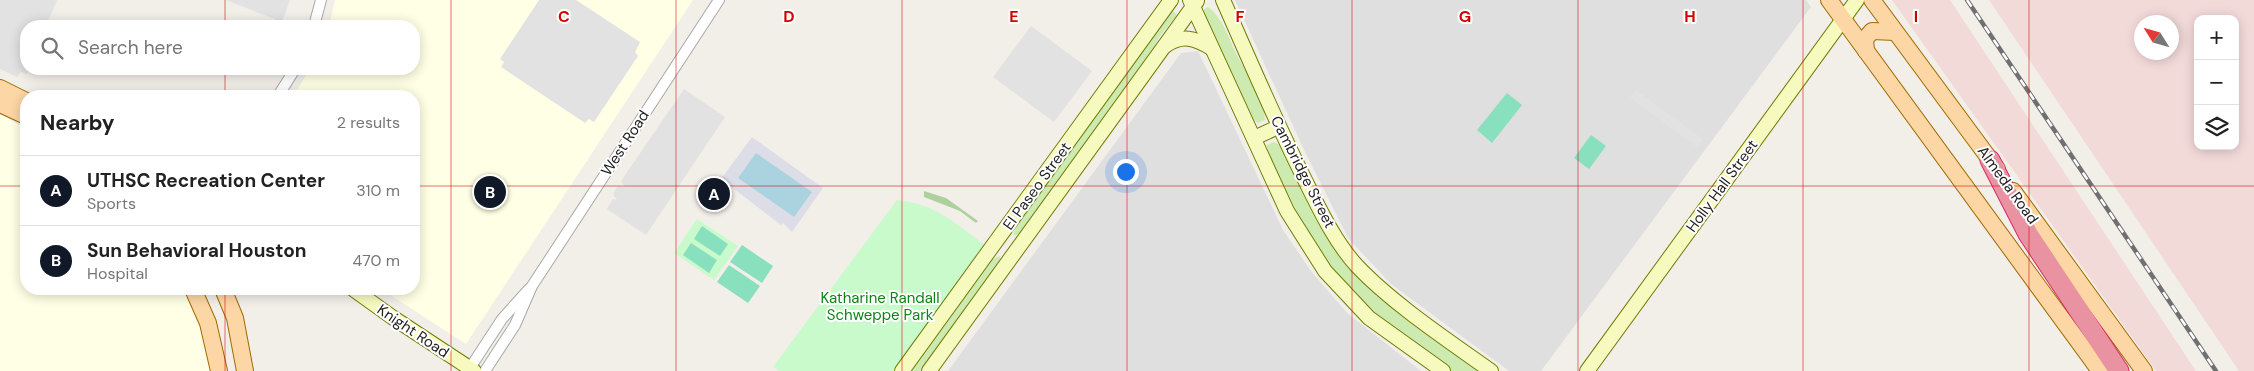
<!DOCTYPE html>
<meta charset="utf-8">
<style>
:root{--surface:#fff;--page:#f6f6f6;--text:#222;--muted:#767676;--line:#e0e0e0;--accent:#111827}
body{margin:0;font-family:"DM Sans",sans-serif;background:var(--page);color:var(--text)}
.controls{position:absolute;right:15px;top:15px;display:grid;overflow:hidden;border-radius:10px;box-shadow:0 2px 12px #0003}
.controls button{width:45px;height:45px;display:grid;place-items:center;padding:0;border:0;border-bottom:1px solid var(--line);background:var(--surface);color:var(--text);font:25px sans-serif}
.compass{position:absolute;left:2134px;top:15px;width:45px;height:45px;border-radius:50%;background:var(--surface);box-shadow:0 2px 12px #0003;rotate:307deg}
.you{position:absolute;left:1125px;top:171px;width:18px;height:18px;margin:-12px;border:4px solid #fff;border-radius:50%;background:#1a73e8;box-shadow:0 0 0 8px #1a73e833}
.badge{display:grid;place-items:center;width:32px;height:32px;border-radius:50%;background:var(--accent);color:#fff;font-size:16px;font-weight:700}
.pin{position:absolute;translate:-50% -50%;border:2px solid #fff;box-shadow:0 1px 5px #0006}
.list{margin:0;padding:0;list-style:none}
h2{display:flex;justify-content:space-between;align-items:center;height:65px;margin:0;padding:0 20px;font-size:21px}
h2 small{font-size:16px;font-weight:400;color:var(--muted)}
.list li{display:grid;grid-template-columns:32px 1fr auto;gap:15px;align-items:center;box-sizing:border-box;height:70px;padding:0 20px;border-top:1px solid var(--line)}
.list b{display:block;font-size:19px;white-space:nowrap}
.list p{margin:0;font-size:16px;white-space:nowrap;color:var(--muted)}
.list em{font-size:16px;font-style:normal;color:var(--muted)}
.icon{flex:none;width:28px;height:28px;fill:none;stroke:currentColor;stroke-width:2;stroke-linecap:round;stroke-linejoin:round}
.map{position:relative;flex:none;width:2254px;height:371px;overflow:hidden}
.search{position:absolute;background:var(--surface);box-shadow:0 2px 12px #0003;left:20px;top:20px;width:400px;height:55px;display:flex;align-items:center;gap:12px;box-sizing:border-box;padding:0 18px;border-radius:20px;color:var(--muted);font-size:19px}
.panel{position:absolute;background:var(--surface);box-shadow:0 2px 12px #0003;left:20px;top:90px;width:400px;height:205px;border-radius:20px}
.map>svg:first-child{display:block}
</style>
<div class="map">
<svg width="2254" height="371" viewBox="0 0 2254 371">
<rect width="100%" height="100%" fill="#f2efe9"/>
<g fill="#e0dfdf">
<path d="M1235,0H1806L1811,7L1541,371H1509L1391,284L1348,238L1306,154Z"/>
<path d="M1198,51L1283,230L1311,271L1347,313L1421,371H948L1181,53Z"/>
</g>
<g fill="#f2dad9" fill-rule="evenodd">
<path d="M1892,0H1950L2196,371H2156Z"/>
<path d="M1989,0H2254V371H2239ZM2198,19H2235V146H2198ZM2142,22H2172V52H2142Z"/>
</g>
<g fill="#ffffe5">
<path d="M335,0H693L466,344L381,289H414V96H293L310,69H414V26H329Z"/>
<path d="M0,114L26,129V289H185L204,333L212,371H0Z"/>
</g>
<g fill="#cdebb0">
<path d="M1208,7C1224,19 1229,40 1238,57C1248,77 1265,96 1265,120L1258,123L1251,118L1206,24L1204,9Z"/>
<path d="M1173,11L1177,15L1160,36L1136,78L1022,233L1013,236L1017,225L1024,213Z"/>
<path d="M1274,142L1283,147L1330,236L1485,371H1448L1372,314L1313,249L1267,155V145Z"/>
<path d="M1000,256L1001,263L922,371H911L990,260Z"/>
</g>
<path fill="#add19e" d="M924,191L946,198L978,221L976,223L960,211L924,197Z"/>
<g fill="#c8facc">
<path d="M897,200C936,204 955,223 986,246L893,371H779L773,367Z"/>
<path d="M697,219L738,246L714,280L674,253Z"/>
</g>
<g fill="#88e0be">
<path d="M1507,93L1522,105L1492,143L1477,130Z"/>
<path d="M1591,135L1606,146L1589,169L1574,158Z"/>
<path d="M702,226L728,244L720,256L694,239Z"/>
<path d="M691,243L717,260L709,273L683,255Z"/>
<path d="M742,245L773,266L762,283L730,262Z"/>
<path d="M729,265L760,286L748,303L717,282Z"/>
</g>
<g fill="#e2e2e2">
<path d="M0,0H57L46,26H26V69H30L27,74L21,72L17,77L0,69Z"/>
<path d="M226,0H290L282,22Z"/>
<path d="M539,0H576L640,42L635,52L638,56L594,122L589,119L585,123L501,67L504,62L500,59Z"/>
<path d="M1031,26L1092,71L1054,122L993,77Z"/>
<path d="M684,89L725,117L646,235L607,209L613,199L617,200L613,194L618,186L625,187L621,181Z"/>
<path d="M1636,90L1703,139L1697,147L1630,98Z"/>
</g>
<path fill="#dddde8" d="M752,137L823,188L792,232L783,223L781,225L721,179Z"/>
<path fill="#aad3df" d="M756,153L812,192L794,217L738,178Z"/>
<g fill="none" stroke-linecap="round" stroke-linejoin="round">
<defs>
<g id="street">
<path d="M314,26L321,0"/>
<path d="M278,96L295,69"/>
<path d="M470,368L502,319L529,289"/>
<path d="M485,371L515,325L532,286L719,0"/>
</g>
<g id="secondary">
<path d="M1190,0L1287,211L1325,271L1369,318L1443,371"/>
<path d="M1223,0C1249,59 1274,118 1303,176C1318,206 1334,241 1357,266C1393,304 1449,341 1491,371"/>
<path d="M1165,46C1182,34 1195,38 1211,48"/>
<path d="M1254,138L1278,127"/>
<path d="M353,289L392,317L474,371"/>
<path d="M902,371L1171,0"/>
<path d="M929,371L1197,1"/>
<path d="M1587,371L1857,0"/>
</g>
<g id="primary">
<path d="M1829,0L2100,371"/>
<path d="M1872,0L1997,169"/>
<path d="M1866,51L1865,39L1872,31L1895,32"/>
<path d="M0,88L26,101"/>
<path d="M0,104L26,116"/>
<path d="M2013,191L2144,371"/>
<path d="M193,289L208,323L219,371"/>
<path d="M223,289L235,318L245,371"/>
</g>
<path id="highway" d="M1990,160L2028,234L2119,371"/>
</defs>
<use href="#street" stroke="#a9a9a9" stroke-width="12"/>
<use href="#secondary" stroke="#707d05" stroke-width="16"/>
<use href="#primary" stroke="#a06b00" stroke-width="18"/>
<use href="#highway" stroke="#dc2a67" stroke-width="21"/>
<use href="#street" stroke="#fff" stroke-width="10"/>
<use href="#secondary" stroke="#f7fabf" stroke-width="14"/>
<use href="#primary" stroke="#fcd6a4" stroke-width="16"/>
<use href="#highway" stroke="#e892a2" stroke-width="19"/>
<defs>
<path id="rail" d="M1967,0L2216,371"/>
</defs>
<use href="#rail" stroke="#707070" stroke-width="4.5"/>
<use href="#rail" stroke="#fff" stroke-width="2.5" stroke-dasharray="8" stroke-linecap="butt"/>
</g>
<path fill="none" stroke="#d40000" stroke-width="1" stroke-opacity="0.55" d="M225,0V26M451,0V371M676,0V371M902,0V371M1127,0V371M1352,0V371M1578,0V371M1803,0V371M2029,0V371M225,69V96M0,186H26M414,186H2254M225,289V371"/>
<g text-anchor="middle" stroke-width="4" stroke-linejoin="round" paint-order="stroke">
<g font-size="15" fill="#222" stroke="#fff">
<text transform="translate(625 143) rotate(-57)" y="5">West Road</text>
<text transform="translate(1303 172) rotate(63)" y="5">Cambridge Street</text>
<text transform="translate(2008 185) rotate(54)" y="5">Almeda Road</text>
<text transform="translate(1037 186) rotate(-54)" y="5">El Paseo Street</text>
<text transform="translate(1722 186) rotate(-54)" y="5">Holly Hall Street</text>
<text transform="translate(413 331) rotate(34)" y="5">Knight Road</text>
</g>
<g font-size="15" fill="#0c8416" stroke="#fff">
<text x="880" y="303">Katharine Randall<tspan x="880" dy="17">Schweppe Park</tspan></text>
</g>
</g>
<g font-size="16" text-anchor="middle" font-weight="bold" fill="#d40000" stroke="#fff" stroke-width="4" stroke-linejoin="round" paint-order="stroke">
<text x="564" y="22">C</text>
<text x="789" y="22">D</text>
<text x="1014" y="22">E</text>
<text x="1240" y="22">F</text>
<text x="1465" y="22">G</text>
<text x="1690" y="22">H</text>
<text x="1916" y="22">I</text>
</g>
</svg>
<div class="controls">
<button>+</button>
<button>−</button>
<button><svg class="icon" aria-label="layers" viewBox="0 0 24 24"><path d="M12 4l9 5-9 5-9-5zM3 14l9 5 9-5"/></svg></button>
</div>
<svg class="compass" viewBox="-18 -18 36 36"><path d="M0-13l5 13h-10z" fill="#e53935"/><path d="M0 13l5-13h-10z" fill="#767676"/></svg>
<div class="you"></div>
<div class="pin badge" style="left:714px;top:194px">A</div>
<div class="pin badge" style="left:490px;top:192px">B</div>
<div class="search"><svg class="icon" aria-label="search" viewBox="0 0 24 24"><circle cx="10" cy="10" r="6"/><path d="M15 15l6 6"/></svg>Search here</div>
<section class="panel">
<h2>Nearby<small>2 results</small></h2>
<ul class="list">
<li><span class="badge">A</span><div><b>UTHSC Recreation Center</b><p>Sports</p></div><em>310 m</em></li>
<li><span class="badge">B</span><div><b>Sun Behavioral Houston</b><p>Hospital</p></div><em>470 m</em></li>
</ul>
</section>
</div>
